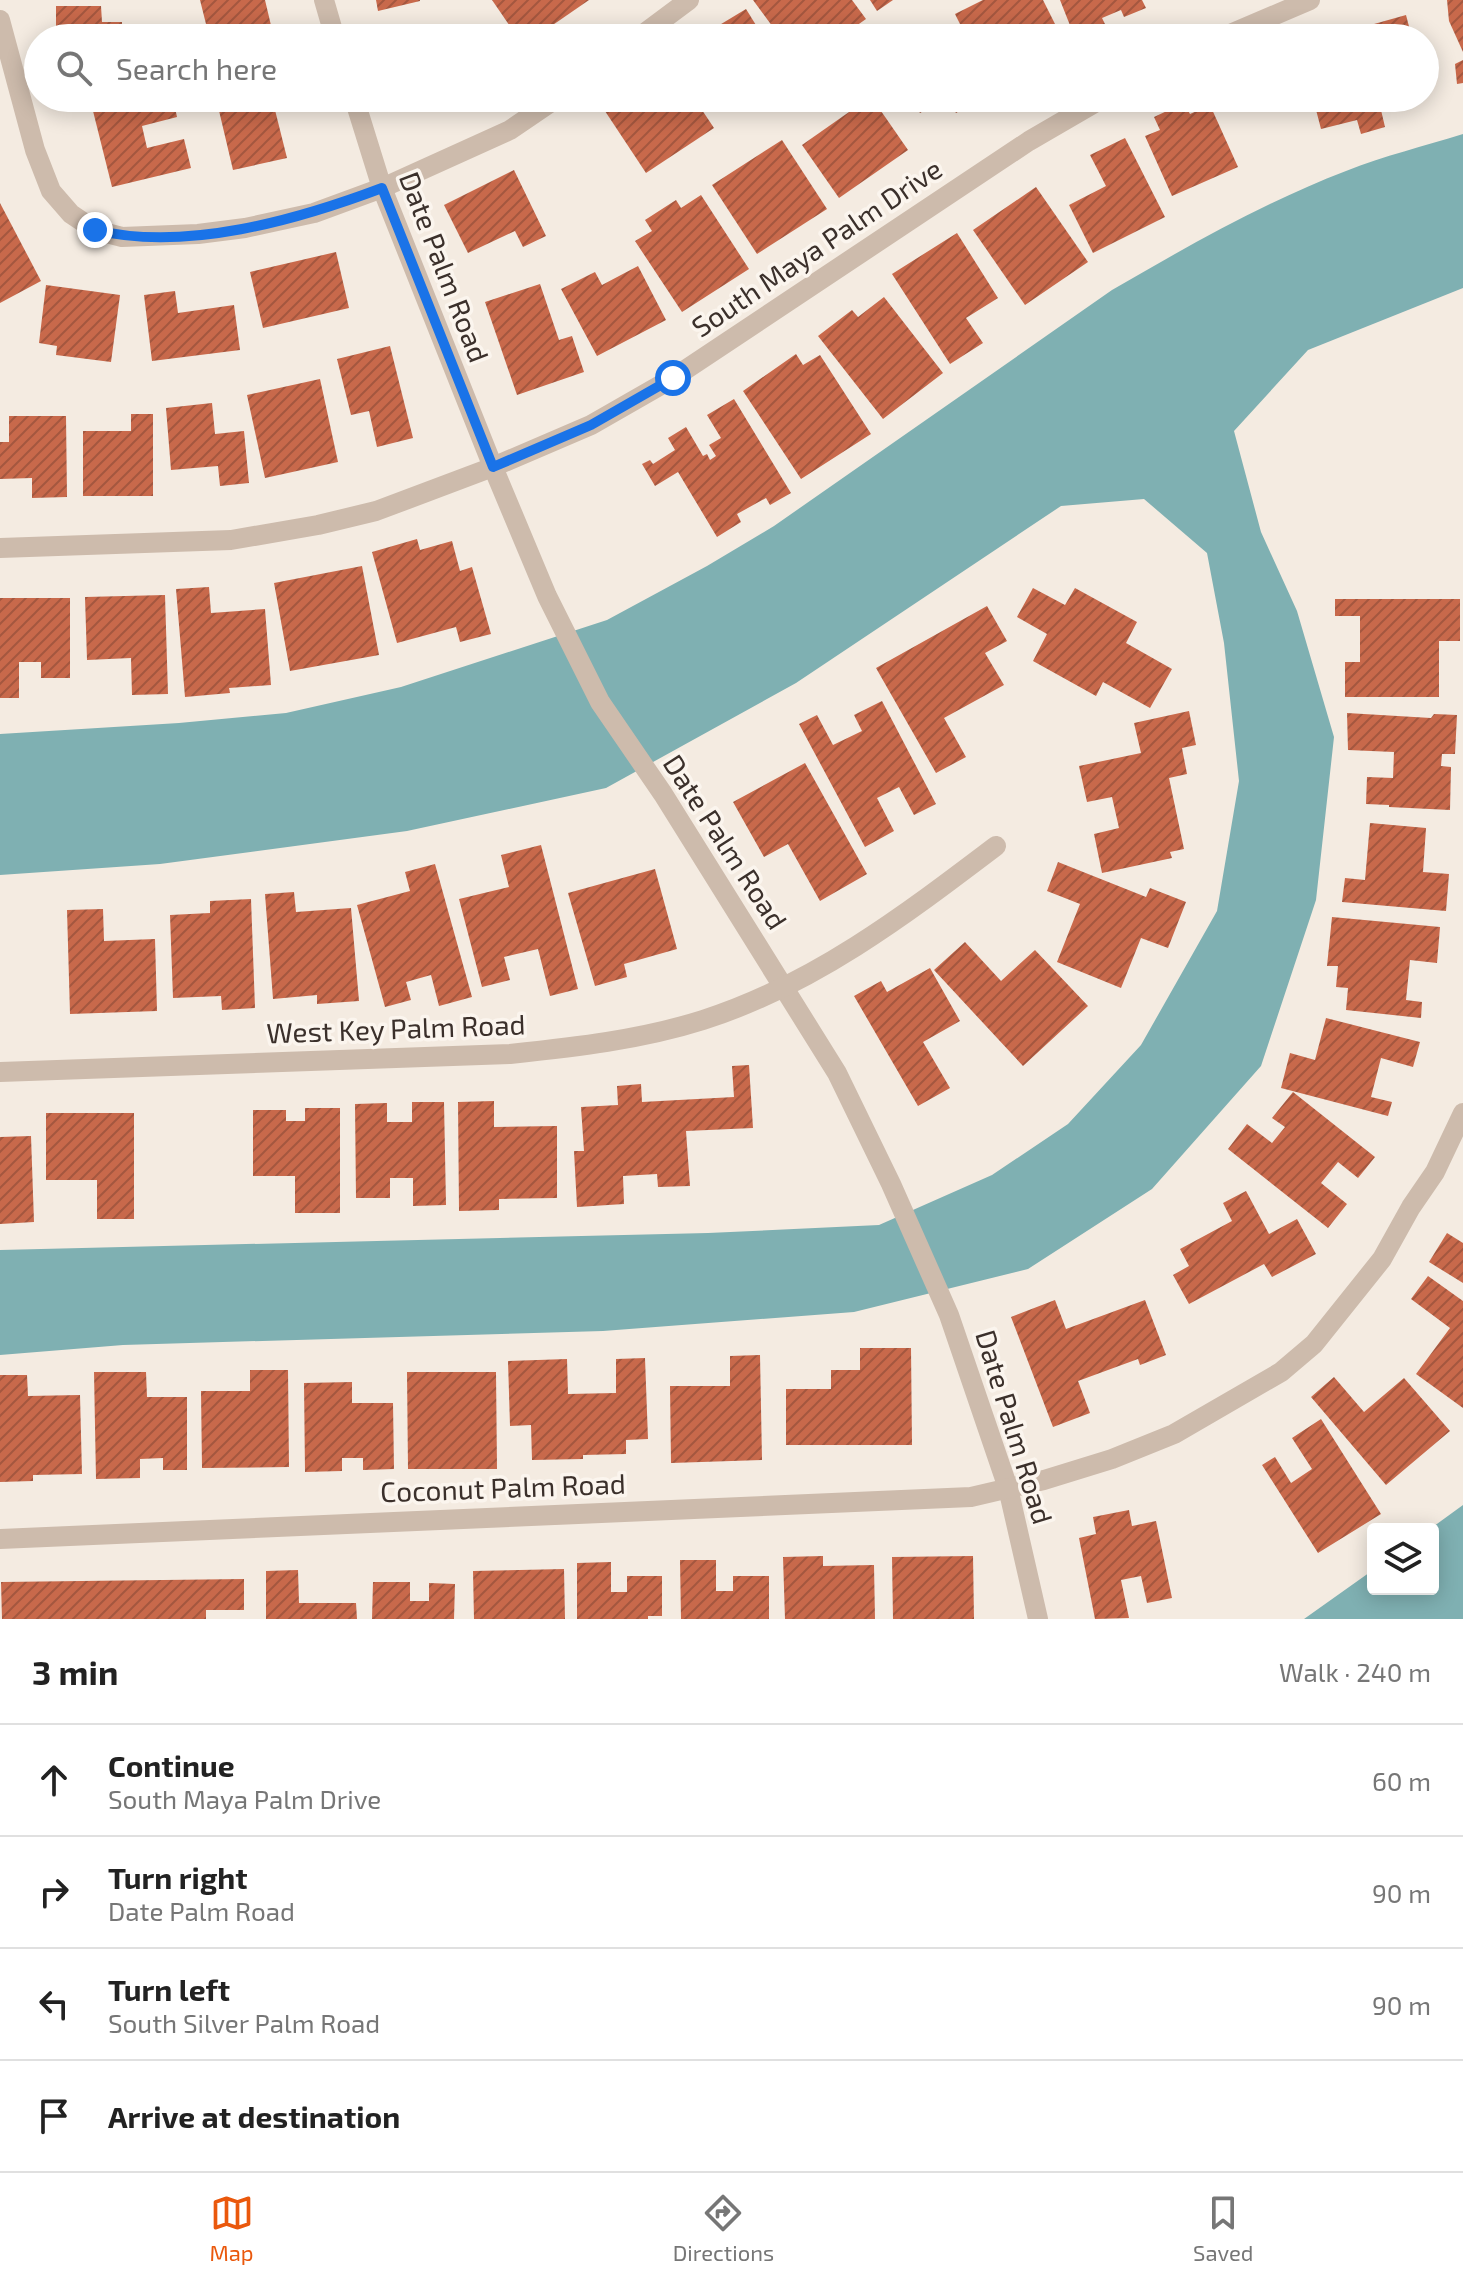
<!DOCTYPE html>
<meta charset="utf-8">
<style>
:root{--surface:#fff;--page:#f6f6f6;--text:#222;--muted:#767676;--line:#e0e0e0;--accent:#ea580c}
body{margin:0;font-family:"Exo 2",sans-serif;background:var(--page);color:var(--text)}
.controls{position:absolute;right:24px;bottom:24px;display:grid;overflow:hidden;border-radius:8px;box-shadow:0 4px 20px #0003}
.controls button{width:72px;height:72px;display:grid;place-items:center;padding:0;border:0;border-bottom:2px solid var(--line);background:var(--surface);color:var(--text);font:40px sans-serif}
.stop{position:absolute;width:24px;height:24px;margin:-18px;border:6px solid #1a73e8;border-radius:50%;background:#fff}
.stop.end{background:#1a73e8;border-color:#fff;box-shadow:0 2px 8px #0008}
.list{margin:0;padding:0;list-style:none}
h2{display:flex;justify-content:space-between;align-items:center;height:104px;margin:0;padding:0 32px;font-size:34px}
h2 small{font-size:26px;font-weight:400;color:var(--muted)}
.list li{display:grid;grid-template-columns:52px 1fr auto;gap:24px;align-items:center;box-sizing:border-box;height:112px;padding:0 32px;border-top:2px solid var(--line)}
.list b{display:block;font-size:30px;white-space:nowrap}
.list p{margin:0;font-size:26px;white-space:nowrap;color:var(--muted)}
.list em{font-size:26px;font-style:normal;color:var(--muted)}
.icon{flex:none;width:44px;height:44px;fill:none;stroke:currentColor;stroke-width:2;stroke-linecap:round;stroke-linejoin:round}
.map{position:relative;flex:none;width:1463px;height:1619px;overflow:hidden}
.search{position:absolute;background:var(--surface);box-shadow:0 4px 20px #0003;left:24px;right:24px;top:24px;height:88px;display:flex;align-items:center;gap:20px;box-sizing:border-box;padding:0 28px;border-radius:44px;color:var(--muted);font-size:30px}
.sheet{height:552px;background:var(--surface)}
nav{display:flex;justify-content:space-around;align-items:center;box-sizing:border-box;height:112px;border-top:2px solid var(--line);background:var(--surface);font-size:22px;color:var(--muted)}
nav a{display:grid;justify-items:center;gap:4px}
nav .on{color:var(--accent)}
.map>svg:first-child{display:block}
</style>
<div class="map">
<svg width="1463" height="1619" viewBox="0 0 1463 1619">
<defs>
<pattern id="building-hatch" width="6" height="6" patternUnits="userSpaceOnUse" patternTransform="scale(2)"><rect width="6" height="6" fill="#c8694b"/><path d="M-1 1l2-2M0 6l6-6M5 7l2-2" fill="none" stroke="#a4573f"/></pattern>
</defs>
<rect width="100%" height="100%" fill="#f4ebe1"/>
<g fill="#7fb0b2">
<path d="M1463,134V288L1308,350L1234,431L1261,532L1297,611L1334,737L1316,900L1261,1066L1152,1189L1028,1269L854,1312L603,1331L123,1345L0,1355V1250L708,1233L879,1225L992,1175L1068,1124L1141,1045L1217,911L1239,781L1224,643L1207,553L1144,499L1061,506L796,683L606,788L407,831L160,864L0,875V734L179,723L286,713L401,687L607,620L707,566L774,526L1112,290C1188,246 1265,202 1346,171C1384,156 1424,146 1463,134Z"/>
<path d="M1463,1505V1619H1304L1373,1570V1589H1433V1529H1430Z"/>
</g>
<g fill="url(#building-hatch)">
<path d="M200,0H265L274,38H192L190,28L206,24Z"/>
<path d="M376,0H420V1L378,11Z"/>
<path d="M492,0H589L534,38H518Z"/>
<path d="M753,0H852L866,19L839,38H819L816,34L810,38H781Z"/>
<path d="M870,0H893L877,11Z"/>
<path d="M983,0H1043L1062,38H967L955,14Z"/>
<path d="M1060,0H1142L1146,8L1124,17L1121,10L1102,18L1107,28L1075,38Z"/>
<path d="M1447,0H1463V52L1449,21Z"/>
<path d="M56,6H101L102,22H122V38H56Z"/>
<path d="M746,9L764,38H698Z"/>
<path d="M1406,15L1412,38H1329L1328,37Z"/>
<path d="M946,26L953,38H924Z"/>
<path d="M1463,60V83L1457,84L1455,64Z"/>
<path d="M111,98H173L177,117L142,126L147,148L184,139L191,168L112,187L91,103Z"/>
<path d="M216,98H272L287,158L233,170Z"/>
<path d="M611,98H694L714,128L646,173L601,105Z"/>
<path d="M710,98H740L718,111Z"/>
<path d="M869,98H872L908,150L839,198L802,145Z"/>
<path d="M892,98H983L956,113L947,98L920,113L914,103L899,111Z"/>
<path d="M1330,98H1422V99L1381,110L1385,127L1361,134L1357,120L1321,129L1314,102Z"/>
<path d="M1184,103L1190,114L1210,105L1238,167L1172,196L1145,136L1160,130L1154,117Z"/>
<path d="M1125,138L1165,217L1093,253L1069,205L1106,186L1090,155Z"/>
<path d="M782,140L827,209L757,254L712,185Z"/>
<path d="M514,170L546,236L523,247L515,231L468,253L444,205Z"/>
<path d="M1036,187L1088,262L1025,305L973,230Z"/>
<path d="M701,195L749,269L682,312L635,241L652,231L645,220L676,200L681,208Z"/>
<path d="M0,203L41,281L0,303Z"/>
<path d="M957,233L998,298L966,318L983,343L950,364L892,274Z"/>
<path d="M336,252L349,308L263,328L250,272Z"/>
<path d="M638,266L666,320L597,356L561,289L595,272L602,285Z"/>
<path d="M540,284L559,340L572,336L584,372L517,395L485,302Z"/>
<path d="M46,285L120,295L111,362L56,355L57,346L39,343Z"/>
<path d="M175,291L178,313L234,305L240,350L152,361L144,295Z"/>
<path d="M884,297L943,373L883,419L818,336L852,310L858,317Z"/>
<path d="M390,346L413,438L377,447L369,411L351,415L337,359Z"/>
<path d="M796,354L803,365L820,355L871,434L801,479L743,391Z"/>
<path d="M320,379L338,462L265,478L247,395Z"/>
<path d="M734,399L791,493L770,505L766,498L737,514L741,522L717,537L678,472L655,486L642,464L650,460L653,464L675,450L668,438L686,427L703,456L707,454L710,460L716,456L709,445L721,438L707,415Z"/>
<path d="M212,403L215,434L244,431L249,483L220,486L218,466L171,470L166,408Z"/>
<path d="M131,414H153V496H83V431H131Z"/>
<path d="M9,416H66L67,497L32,498V478L0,479V442H9Z"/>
<path d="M417,539L420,550L452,541L460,571L472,567L491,634L460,642L456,627L397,643L372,552Z"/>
<path d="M362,566L379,655L290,671L274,583Z"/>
<path d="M209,587L211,613L265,609L271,685L229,688L230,693L185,697L176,589Z"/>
<path d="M1033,588L1065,605L1075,588L1137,622L1126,643L1172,669L1150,708L1103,682L1096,696L1033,661L1047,634L1017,617Z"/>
<path d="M165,595L168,694L132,695L131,658L87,660L85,597Z"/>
<path d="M0,598H70V678H41V662H19V698H0Z"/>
<path d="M1335,599H1460V641H1439V697H1345V662H1360V616H1335Z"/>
<path d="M987,606L1007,641L985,653L1004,685L944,718L966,757L936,773L876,668Z"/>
<path d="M882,701L936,804L914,815L899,787L877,798L894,831L865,847L799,724L817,715L833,745L862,731L854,715Z"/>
<path d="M1189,711L1196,745L1182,748L1187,774L1169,778L1184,849L1170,852L1172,858L1102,873L1094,834L1119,828L1112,797L1087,802L1079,766L1141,753L1134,723Z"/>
<path d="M1347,713L1431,718L1434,714L1457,715L1455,754H1442L1441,766L1451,767L1450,810L1389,807V805L1366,804L1367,777L1393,778L1394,752L1348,750Z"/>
<path d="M805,763L867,874L820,901L788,844L764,857L733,802Z"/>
<path d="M1370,823L1426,828L1423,872L1449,874L1446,911L1342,902L1345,878L1365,880Z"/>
<path d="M541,845L578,989L550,996L538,949L504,957L510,980L482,987L459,899L509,887L501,855Z"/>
<path d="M1058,862L1146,897L1150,888L1186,902L1168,948L1141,938L1121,988L1057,962L1080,904L1047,891Z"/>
<path d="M435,864L472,997L439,1006L431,975L406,982L411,1000L385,1007L357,905L410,891L405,872Z"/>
<path d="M655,869L677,949L624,964L627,977L595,986L568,893Z"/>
<path d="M294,892L296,912L351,908L359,1001L317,1004V995L273,999L265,894Z"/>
<path d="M251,899L255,1008L222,1010L221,996L173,998L170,915L210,913V901Z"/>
<path d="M103,909L104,941L155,939L157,1011L70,1014L67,910Z"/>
<path d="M1332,917L1440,927L1437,963L1410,960L1406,1000L1422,1002L1421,1018L1346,1010L1348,988L1336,987L1338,966H1327Z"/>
<path d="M965,942L1001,981L1035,950L1088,1006L1023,1066L934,970Z"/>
<path d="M930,968L960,1021L923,1042L950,1088L918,1106L854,996L881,981L887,992Z"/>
<path d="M1326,1018L1420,1042L1413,1067L1381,1058L1371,1097L1392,1102L1388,1116L1281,1088L1290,1053L1315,1060Z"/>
<path d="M749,1065L753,1128L686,1131L690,1186L658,1187L657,1174L623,1176L624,1204L577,1207L574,1151H584L581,1107L618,1105L617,1086L641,1084L642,1102L734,1097L732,1066Z"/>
<path d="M1293,1092L1375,1157L1358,1178L1338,1162L1321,1183L1347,1204L1328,1228L1228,1149L1247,1124L1272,1143L1285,1127L1272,1118Z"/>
<path d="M494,1101V1127L557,1126V1198L499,1199V1210L459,1211L458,1102Z"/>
<path d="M412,1102H444L446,1205L413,1206V1178H390V1198H356L355,1104L387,1103V1122H412Z"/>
<path d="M305,1108H340V1213H295V1176H253V1110H286V1121H305Z"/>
<path d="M46,1113H134V1219H97V1180H46Z"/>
<path d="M31,1136L34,1222L0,1224V1137Z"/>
<path d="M1246,1191L1269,1234L1297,1219L1316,1254L1272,1277L1264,1264L1189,1304L1173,1275L1189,1266L1180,1249L1232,1221L1223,1203Z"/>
<path d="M1447,1233L1463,1243V1283L1429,1262Z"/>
<path d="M1428,1276L1463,1301V1408L1416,1374L1450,1328L1411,1299Z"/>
<path d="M1055,1300L1066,1329L1145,1300L1166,1355L1140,1365L1138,1359L1078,1381L1090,1413L1053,1427L1011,1317Z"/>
<path d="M860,1348H911L912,1445H786V1389H831V1370H860Z"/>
<path d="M760,1355L762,1460L671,1463L670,1386H730V1356Z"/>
<path d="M645,1358L648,1439L626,1440V1454L583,1455V1459L532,1460L531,1425L510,1426L508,1361L567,1359L568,1394L616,1393V1359Z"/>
<path d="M250,1370H288L289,1467L202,1468L201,1391H250Z"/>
<path d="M94,1372H146L147,1397H187V1470H163V1458L140,1459V1478L96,1479Z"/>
<path d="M407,1372H496L497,1469H408Z"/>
<path d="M0,1375H27L28,1396L80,1395L82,1474L33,1475V1481L0,1482Z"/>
<path d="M1334,1377L1364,1412L1404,1378L1450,1431L1386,1485L1311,1397Z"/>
<path d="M352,1382V1403H393L394,1469L363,1470V1458H342V1471L305,1472L304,1383Z"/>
<path d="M1321,1419L1381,1514L1318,1553L1262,1465L1275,1457L1291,1483L1312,1469L1292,1438Z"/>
<path d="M1129,1510L1132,1526L1156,1521L1172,1598L1147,1603L1141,1576L1121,1580L1129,1618L1095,1619L1079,1538L1096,1534L1093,1517Z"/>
<path d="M823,1556V1566L874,1565L875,1619H785L783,1557Z"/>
<path d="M973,1556L974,1619H893L892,1557Z"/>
<path d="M680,1560H716V1591H733V1576H769V1619H681Z"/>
<path d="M611,1562V1592H627V1576H662V1616H648V1619H577V1563Z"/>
<path d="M564,1569L565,1619H474L473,1571Z"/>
<path d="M298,1570L299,1603H356L357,1619H266V1571Z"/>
<path d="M244,1579V1610H206V1619H2L1,1582Z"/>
<path d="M373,1582H410V1601H429V1583L455,1584L454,1619H372Z"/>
</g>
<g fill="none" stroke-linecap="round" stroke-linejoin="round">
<g stroke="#cdbbac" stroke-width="20">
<path d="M324,0L335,38"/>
<path d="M0,20L35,150L51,191L71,214L95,230L122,237L198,234L245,228L314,213L382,188L510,130L557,98"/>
<path d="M638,38L689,0"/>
<path d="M1221,38L1310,0"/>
<path d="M354,98L382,188L493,467L547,596L600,702L663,794L837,1073L891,1184L949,1315L1008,1488L1038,1619"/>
<path d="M0,548L231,540L318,525L376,511L493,467L591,425L673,378L1029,141L1103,98"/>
<path d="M0,1072L510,1054C575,1047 640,1040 703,1020C813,985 905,915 996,846"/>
<path d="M0,1539L971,1497L1044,1480L1112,1459L1174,1434L1281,1372L1314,1344L1382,1259L1411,1207L1435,1172L1463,1113"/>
</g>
</g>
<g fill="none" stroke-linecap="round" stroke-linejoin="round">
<path stroke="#1a73e8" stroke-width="10" d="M95,230C186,252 297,220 382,188L493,467L591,425L673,378"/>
</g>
<g text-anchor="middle" stroke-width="7" stroke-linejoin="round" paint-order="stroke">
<g font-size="28" fill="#3b302b" stroke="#fbf5ee">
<text transform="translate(817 248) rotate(-34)" y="10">South Maya Palm Drive</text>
<text transform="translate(444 267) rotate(69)" y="10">Date Palm Road</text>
<text transform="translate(725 842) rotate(57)" y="10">Date Palm Road</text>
<text transform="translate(396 1029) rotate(-2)" y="10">West Key Palm Road</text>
<text transform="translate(1014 1427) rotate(73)" y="10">Date Palm Road</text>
<text transform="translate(503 1488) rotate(-2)" y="10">Coconut Palm Road</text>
</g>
</g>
</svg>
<div class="controls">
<button><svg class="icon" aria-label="layers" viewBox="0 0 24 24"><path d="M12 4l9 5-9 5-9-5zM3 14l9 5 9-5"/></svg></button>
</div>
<div class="stop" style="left:673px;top:378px"></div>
<div class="stop end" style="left:95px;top:230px"></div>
<div class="search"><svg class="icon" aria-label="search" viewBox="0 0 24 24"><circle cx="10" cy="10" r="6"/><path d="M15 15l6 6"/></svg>Search here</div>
</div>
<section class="sheet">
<h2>3 min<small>Walk · 240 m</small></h2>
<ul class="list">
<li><svg class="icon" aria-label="ahead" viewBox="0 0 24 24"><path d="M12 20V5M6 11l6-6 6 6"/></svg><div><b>Continue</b><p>South Maya Palm Drive</p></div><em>60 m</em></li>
<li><svg class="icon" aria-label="right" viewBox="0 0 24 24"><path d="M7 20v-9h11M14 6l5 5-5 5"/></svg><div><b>Turn right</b><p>Date Palm Road</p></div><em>90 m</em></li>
<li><svg class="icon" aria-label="left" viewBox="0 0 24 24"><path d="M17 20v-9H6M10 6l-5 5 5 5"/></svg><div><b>Turn left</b><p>South Silver Palm Road</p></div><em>90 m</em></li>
<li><svg class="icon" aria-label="arrive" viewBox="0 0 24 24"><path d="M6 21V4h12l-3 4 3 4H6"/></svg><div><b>Arrive at destination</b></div></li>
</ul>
</section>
<nav>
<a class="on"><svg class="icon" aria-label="map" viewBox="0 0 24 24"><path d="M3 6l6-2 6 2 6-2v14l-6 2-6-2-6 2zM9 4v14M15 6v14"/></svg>Map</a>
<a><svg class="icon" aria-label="directions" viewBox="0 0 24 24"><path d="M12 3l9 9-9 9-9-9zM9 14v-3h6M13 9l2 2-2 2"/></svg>Directions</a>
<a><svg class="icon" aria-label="saved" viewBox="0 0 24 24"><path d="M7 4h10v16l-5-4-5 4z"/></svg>Saved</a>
</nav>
